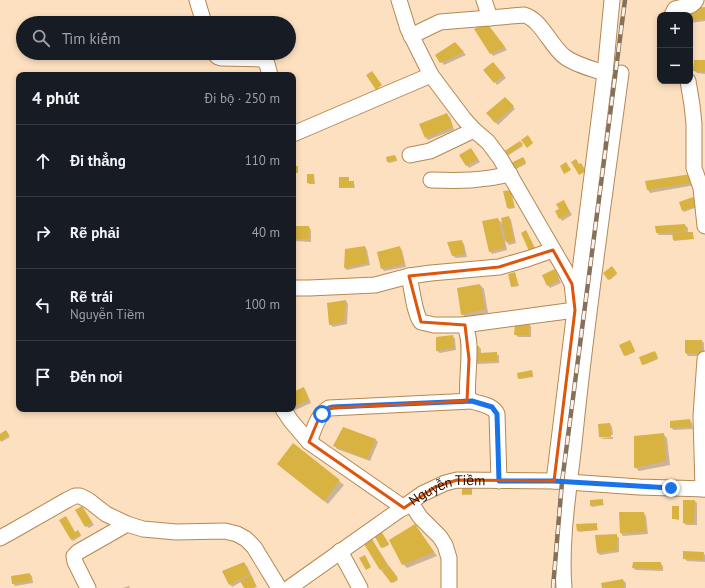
<!DOCTYPE html>
<html lang="vi">
<meta charset="utf-8">
<style>
:root{--surface:#171b24;--page:#20242c;--text:#f1f3f6;--muted:#9ea1a6;--line:#363941}
body{margin:0;font-family:"PT Sans",sans-serif;background:var(--page);color:var(--text)}
.controls{position:absolute;right:12px;top:12px;display:grid;overflow:hidden;border-radius:8px;box-shadow:0 2px 6px #0003}
.controls button{width:36px;height:36px;display:grid;place-items:center;padding:0;border:0;border-bottom:1px solid var(--line);background:var(--surface);color:var(--text);font:20px sans-serif}
.stop{position:absolute;width:12px;height:12px;margin:-9px;border:3px solid #1a73e8;border-radius:50%;background:#fff}
.stop.end{background:#1a73e8;border-color:#fff;box-shadow:0 1px 4px #0008}
.list{margin:0;padding:0;list-style:none}
h2{display:flex;justify-content:space-between;align-items:center;height:52px;margin:0;padding:0 16px;font-size:17px}
h2 small{font-size:13px;font-weight:400;color:var(--muted)}
.list li{display:grid;grid-template-columns:26px 1fr auto;gap:12px;align-items:center;box-sizing:border-box;height:72px;padding:0 16px;border-top:1px solid var(--line)}
.list b{display:block;font-size:15px;white-space:nowrap}
.list p{margin:0;font-size:13px;white-space:nowrap;color:var(--muted)}
.list em{font-size:13px;font-style:normal;color:var(--muted)}
.icon{flex:none;width:22px;height:22px;fill:none;stroke:currentColor;stroke-width:2;stroke-linecap:round;stroke-linejoin:round}
.map{position:relative;flex:none;width:705px;height:588px;overflow:hidden}
.search{position:absolute;background:var(--surface);box-shadow:0 2px 6px #0003;left:16px;top:16px;width:280px;height:44px;display:flex;align-items:center;gap:10px;box-sizing:border-box;padding:0 14px;border-radius:22px;color:var(--muted);font-size:15px}
.panel{position:absolute;background:var(--surface);box-shadow:0 2px 6px #0003;left:16px;top:72px;width:280px;height:340px;border-radius:8px}
.map>svg:first-child{display:block}
</style>
<div class="map">
<svg width="705" height="588" viewBox="0 0 705 588">
<rect width="100%" height="100%" fill="#fde0c0"/>
<g fill="#0003">
<path d="M705,8V21L690,23V15Z"/>
<path d="M489,26L507,50L493,56L491,53Z"/>
<path d="M455,43L466,55L444,65L436,55Z"/>
<path d="M705,61V74L697,73L694,70Z"/>
<path d="M496,66L506,78L497,85L495,82Z"/>
<path d="M505,98L515,109L498,125L488,114Z"/>
<path d="M447,115L450,117L454,130L428,140L426,138Z"/>
<path d="M520,142L523,146L507,156L504,152Z"/>
<path d="M471,149L480,162L469,168L467,165Z"/>
<path d="M395,156L397,161L389,163L388,162Z"/>
<path d="M524,159L526,164L516,169L515,168Z"/>
<path d="M314,175L315,184H309L308,183Z"/>
<path d="M691,175L695,185L650,193L648,190L647,182Z"/>
<path d="M348,178L349,182L354,183L355,188H341L340,187Z"/>
<path d="M504,192H511L515,208L509,209L508,208Z"/>
<path d="M693,198L697,207L684,212L683,211Z"/>
<path d="M564,201L572,215L562,221L560,218V209Z"/>
<path d="M509,217L511,220L516,243L509,245L505,240L507,250L492,254L490,251L498,219L503,224Z"/>
<path d="M685,225L688,228V233L693,234L694,239L674,241L673,235H659L657,233Z"/>
<path d="M293,227H309L311,230V242L294,241L293,240Z"/>
<path d="M461,241L464,244L467,257L456,258L453,256Z"/>
<path d="M365,247L367,250L370,265L347,270L345,268L346,250Z"/>
<path d="M399,247L402,250L406,267L384,271L382,268Z"/>
<path d="M612,267L617,274L610,280L604,273Z"/>
<path d="M554,270L557,273L561,283L550,288L548,285Z"/>
<path d="M515,273L519,286L513,287L512,286Z"/>
<path d="M480,285L484,289L488,313L466,318L462,314Z"/>
<path d="M346,301L348,304L347,324L333,327L330,324Z"/>
<path d="M529,324L531,326V337H518L515,334Z"/>
<path d="M453,336L455,339L456,350L440,353L437,351Z"/>
<path d="M701,340L704,343V356H688L686,353Z"/>
<path d="M631,342L635,352L626,356L625,355Z"/>
<path d="M479,347L481,349V354L496,353L499,356V363L477,364L474,361Z"/>
<path d="M656,353L658,359L644,365L643,364Z"/>
<path d="M532,372L533,377L520,379L519,378Z"/>
<path d="M303,388L306,391L311,403L293,411L291,409H293V393Z"/>
<path d="M690,420L692,423L693,429L674,430L671,428Z"/>
<path d="M610,424L612,427L613,435L601,436V438L600,437Z"/>
<path d="M7,432L10,437L1,442L0,435Z"/>
<path d="M663,434L667,438L670,465L639,471L635,467Z"/>
<path d="M613,437V439H602L601,438Z"/>
<path d="M375,439L378,442L370,461L337,449L335,446Z"/>
<path d="M282,468L339,481L344,485L328,504Z"/>
<path d="M472,487V495L463,494Z"/>
<path d="M602,500L604,505L592,507L591,505Z"/>
<path d="M695,501L697,503V525H686L684,523Z"/>
<path d="M679,507V520L674,519L673,518Z"/>
<path d="M84,510L94,525L89,528L86,526Z"/>
<path d="M643,513L646,516L648,534L623,536L621,533Z"/>
<path d="M596,524L598,530L579,532L578,530Z"/>
<path d="M415,525L437,556L407,568L403,564Z"/>
<path d="M79,532L81,536L73,541L72,540L75,533Z"/>
<path d="M382,533L389,545L383,548L375,536Z"/>
<path d="M616,535L619,538V552L600,555L598,553Z"/>
<path d="M372,540L398,580L393,583L381,570Z"/>
<path d="M703,553L705,555V562L687,561L684,558Z"/>
<path d="M244,563L247,566L257,587L254,588H245L241,582L232,587L230,584Z"/>
<path d="M660,563L663,566V571L636,570L633,568Z"/>
<path d="M29,574L32,576L33,583L15,586L13,583Z"/>
<path d="M623,580L626,583V588H603Z"/>
<path d="M129,586L130,588H123Z"/>
</g>
<g fill="#d9b341">
<path d="M705,7V19L690,20V15H678V9Z"/>
<path d="M486,22L505,47L490,54L474,29Z"/>
<path d="M455,42L464,52L440,63L435,55Z"/>
<path d="M694,60H705V72L693,71Z"/>
<path d="M493,62L504,75L494,83L483,70Z"/>
<path d="M372,71L382,85L376,90L366,75Z"/>
<path d="M505,97L514,106L495,123L486,113Z"/>
<path d="M447,113L453,127L425,138L419,124Z"/>
<path d="M528,135L533,143L527,148L521,140Z"/>
<path d="M520,141L523,144L506,156L503,152Z"/>
<path d="M471,148L478,159L466,166L459,155Z"/>
<path d="M395,155L397,160L387,162L386,157Z"/>
<path d="M523,157L526,162L514,169L511,163Z"/>
<path d="M576,159L579,164L581,163L586,171L579,175L571,162Z"/>
<path d="M566,162L571,170L564,174L560,166Z"/>
<rect x="293" y="166" width="5" height="7"/>
<rect x="307" y="174" width="7" height="9"/>
<path d="M691,174L693,183L647,190L645,181Z"/>
<path d="M339,177H349V181H354V187L339,188Z"/>
<path d="M511,190L514,207L507,208L503,191Z"/>
<path d="M693,197L697,206L682,211L679,202Z"/>
<path d="M564,200L570,213L559,219L555,211L559,209L556,204Z"/>
<path d="M509,216L514,241L506,242L501,218Z"/>
<path d="M498,218L505,247L489,252L482,221Z"/>
<path d="M685,224L686,232L656,233L655,226Z"/>
<rect x="293" y="226" width="16" height="13"/>
<path d="M526,230L535,248L529,251L521,233Z"/>
<path d="M689,232H693V239L673,240L672,233Z"/>
<path d="M462,240L465,254L452,256L447,242Z"/>
<path d="M365,246L368,263L344,268L345,249Z"/>
<path d="M400,246L404,264L381,269L377,252Z"/>
<path d="M612,266L617,273L608,280L603,273Z"/>
<path d="M555,269L559,280L547,286L542,275Z"/>
<path d="M515,272L518,285L511,287L508,274Z"/>
<path d="M480,284L485,309L461,315L457,288Z"/>
<path d="M346,300L344,322L329,325L327,303Z"/>
<path d="M515,323H529V335H514Z"/>
<path d="M453,335L454,348L436,351V337Z"/>
<path d="M630,340L635,351L624,356L619,345Z"/>
<rect x="685" y="340" width="17" height="13"/>
<path d="M473,346H479V353L497,352V361H473Z"/>
<path d="M655,351L658,358L642,365L639,357Z"/>
<path d="M532,370L533,376L518,379L517,373Z"/>
<path d="M304,387L309,400L293,407V392Z"/>
<path d="M690,419L691,427L670,428V421Z"/>
<path d="M610,423L611,437H599L598,424Z"/>
<path d="M343,427L376,439L367,459L333,446Z"/>
<path d="M6,430L9,435L0,441V434Z"/>
<path d="M664,433L666,461L634,468V436Z"/>
<path d="M293,443L340,480L324,501L277,464Z"/>
<path d="M471,485L472,494L462,495V486Z"/>
<path d="M603,499V504L590,506V500Z"/>
<path d="M683,500H695L694,523H683Z"/>
<path d="M82,506L92,522L85,527L75,510Z"/>
<rect x="672" y="506" width="7" height="13"/>
<path d="M619,512H644L646,532L620,533Z"/>
<path d="M66,516L75,532L78,530L81,535L71,540L59,520Z"/>
<path d="M597,523V530L577,531L576,524Z"/>
<path d="M415,524L434,552L402,565L389,540Z"/>
<path d="M381,531L389,544L381,548L374,535Z"/>
<path d="M617,534V550L597,553L595,535Z"/>
<path d="M372,539L388,566L380,570L364,544Z"/>
<path d="M683,551L704,552L703,560L683,559Z"/>
<path d="M365,555L371,567L366,570L359,558Z"/>
<path d="M244,562L250,574L229,585L222,571Z"/>
<path d="M633,562H661V569L632,568Z"/>
<path d="M389,566L398,578L391,583L382,571Z"/>
<path d="M30,573L31,581L12,584L11,576Z"/>
<path d="M251,575L256,586L252,588H244L240,581Z"/>
<path d="M623,579L624,588H602L601,583Z"/>
</g>
<g fill="none" stroke-linecap="round" stroke-linejoin="round">
<defs>
<g id="minor">
<path d="M197,0L204,23"/>
<path d="M399,0L408,29L431,75L464,119L474,130L488,142L500,158L565,270L572,284L575,310L554,481"/>
<path d="M484,0L490,18"/>
<path d="M672,15L675,9C683,6 692,8 696,0"/>
<path d="M411,36L440,22L524,15C541,19 551,47 565,57C576,65 592,69 605,73"/>
<path d="M214,53L218,57L221,58L262,59L267,64L270,75"/>
<path d="M688,81L692,105L694,124V168L701,188L705,226"/>
<path d="M293,134L431,75"/>
<path d="M410,155L430,151L474,130"/>
<path d="M431,180C460,181 482,181 510,174"/>
<path d="M409,276C412,288 414,313 421,322L434,325H463C475,337 465,381 468,399C477,405 492,403 497,414L499,481"/>
<path d="M293,288H309L375,285L409,276L431,273L499,267L527,259L553,250"/>
<path d="M463,325L575,310L605,73L612,0"/>
<path d="M283,409L291,421L309,442L404,508"/>
<path d="M309,442C314,430 317,415 329,408L472,401"/>
<path d="M703,489L701,416L705,359"/>
<path d="M411,503L420,517L440,537L445,545L449,558V588"/>
<path d="M0,538L11,532L67,500L75,496H80L88,500L106,514L127,524L143,529L176,532L225,531L237,534L246,539L254,547L279,588"/>
<path d="M340,551L360,588"/>
<path d="M88,588L75,562L74,556L78,552L127,524"/>
<path id="s1" d="M289,588L422,494L445,483L457,480L554,481L639,487L705,489"/>
<path d="M564,588C560,538 570,484 575,434C587,314 605,193 621,73"/>
</g>
</defs>
<use href="#minor" stroke="#b48853" stroke-width="17"/>
<use href="#minor" stroke="#fff" stroke-width="15"/>
<defs>
<path id="rail" d="M553,588L562,482L625,0"/>
</defs>
<use href="#rail" stroke="#867058" stroke-width="4.5"/>
<use href="#rail" stroke="#fbf1e7" stroke-width="3" stroke-dasharray="9" stroke-linecap="butt"/>
</g>
<g fill="none" stroke-linecap="round" stroke-linejoin="round">
<path stroke="#1a73e8" stroke-width="5" d="M322,414L329,408L333,407L472,401L492,407L497,414L499,481H554L671,488"/>
</g>
<path fill="none" stroke="#de550b" stroke-width="3" stroke-linejoin="round" d="M553,250L572,284L575,310L554,481L457,480L435,487L404,508L309,442L319,418L329,408L467,401L469,359L465,325L421,322L409,276L499,267Z"/>
<g text-anchor="middle" stroke-width="3.5" stroke-linejoin="round" paint-order="stroke">
<g font-size="14" fill="#210" stroke="#fbf1e7">
<text dy="5" stroke="none"><textPath href="#s1" startOffset="189">Nguyễn Tiềm</textPath></text>
</g>
</g>
</svg>
<div class="controls">
<button>+</button>
<button>−</button>
</div>
<div class="stop" style="left:322px;top:414px"></div>
<div class="stop end" style="left:671px;top:488px"></div>
<div class="search"><svg class="icon" aria-label="search" viewBox="0 0 24 24"><circle cx="10" cy="10" r="6"/><path d="M15 15l6 6"/></svg>Tìm kiếm</div>
<section class="panel">
<h2>4 phút<small>Đi bộ · 250 m</small></h2>
<ul class="list">
<li><svg class="icon" aria-label="ahead" viewBox="0 0 24 24"><path d="M12 20V5M6 11l6-6 6 6"/></svg><div><b>Đi thẳng</b></div><em>110 m</em></li>
<li><svg class="icon" aria-label="right" viewBox="0 0 24 24"><path d="M7 20v-9h11M14 6l5 5-5 5"/></svg><div><b>Rẽ phải</b></div><em>40 m</em></li>
<li><svg class="icon" aria-label="left" viewBox="0 0 24 24"><path d="M17 20v-9H6M10 6l-5 5 5 5"/></svg><div><b>Rẽ trái</b><p>Nguyễn Tiềm</p></div><em>100 m</em></li>
<li><svg class="icon" aria-label="arrive" viewBox="0 0 24 24"><path d="M6 21V4h12l-3 4 3 4H6"/></svg><div><b>Đến nơi</b></div></li>
</ul>
</section>
</div>
